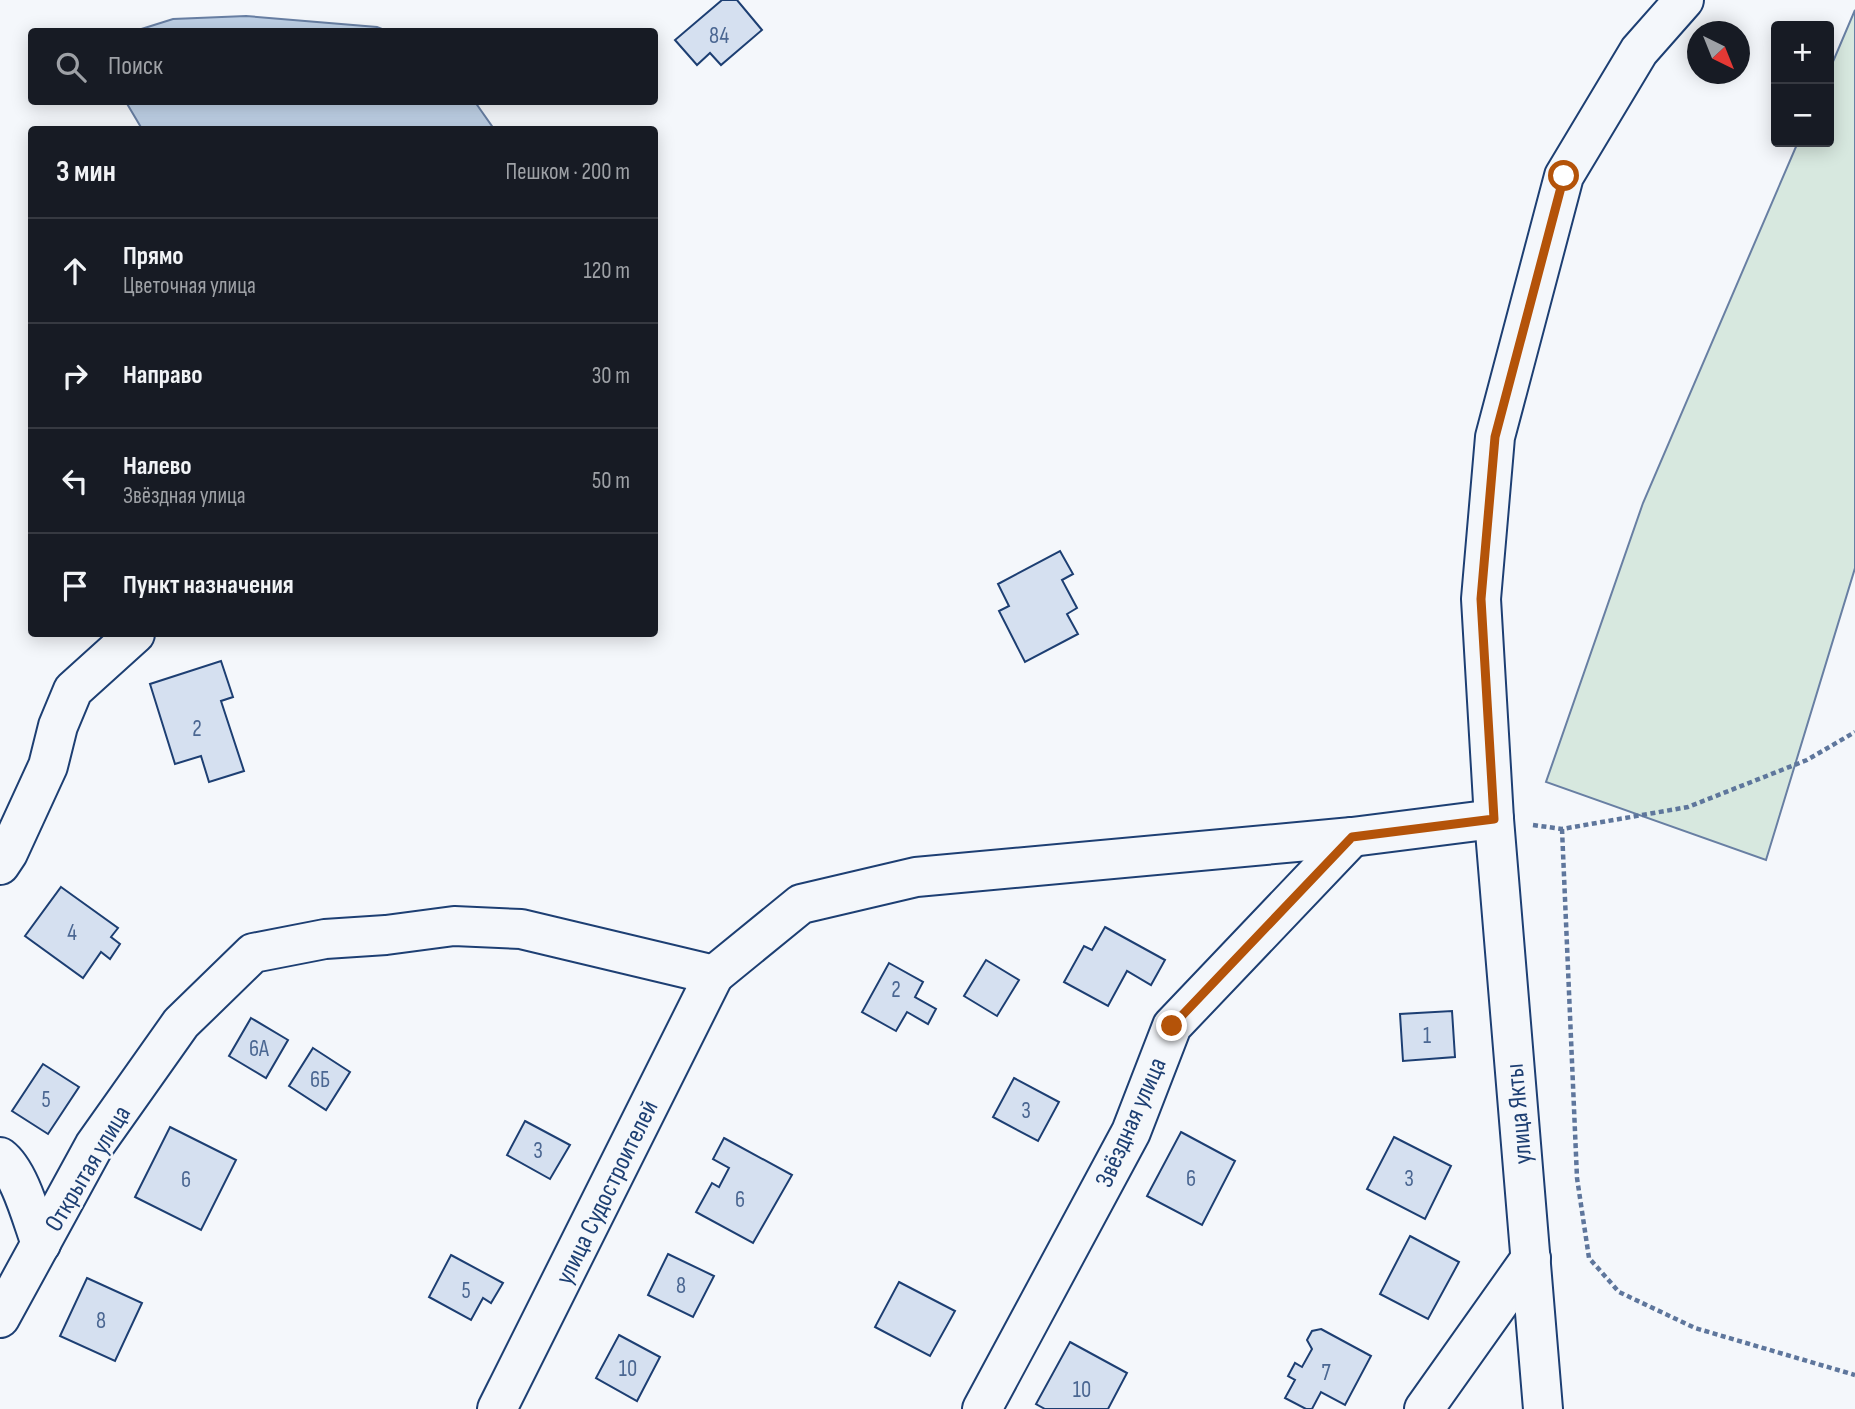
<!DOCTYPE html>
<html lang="ru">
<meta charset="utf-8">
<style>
:root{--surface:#171b24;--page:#242831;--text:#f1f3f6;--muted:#9ea1a6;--line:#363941}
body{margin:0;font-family:"Sofia Sans Condensed",sans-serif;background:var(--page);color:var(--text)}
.controls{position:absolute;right:21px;top:21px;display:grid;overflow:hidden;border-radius:7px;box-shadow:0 4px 18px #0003}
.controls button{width:63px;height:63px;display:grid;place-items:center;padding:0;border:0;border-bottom:2px solid var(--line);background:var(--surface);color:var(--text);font:35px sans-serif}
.compass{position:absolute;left:1687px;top:21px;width:63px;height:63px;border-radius:50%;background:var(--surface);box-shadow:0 4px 18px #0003;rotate:137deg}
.stop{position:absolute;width:21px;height:21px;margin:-16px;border:5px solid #b45309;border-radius:50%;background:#fff}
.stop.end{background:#b45309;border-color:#fff;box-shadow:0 2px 7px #0008}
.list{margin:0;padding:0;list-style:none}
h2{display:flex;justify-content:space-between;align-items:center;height:91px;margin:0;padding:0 28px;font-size:30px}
h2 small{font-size:23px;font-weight:400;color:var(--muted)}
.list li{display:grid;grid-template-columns:46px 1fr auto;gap:21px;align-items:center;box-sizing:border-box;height:105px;padding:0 28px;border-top:2px solid var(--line)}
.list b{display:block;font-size:26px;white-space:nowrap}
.list p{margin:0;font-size:23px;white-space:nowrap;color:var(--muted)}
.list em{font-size:23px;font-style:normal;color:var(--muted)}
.icon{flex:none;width:38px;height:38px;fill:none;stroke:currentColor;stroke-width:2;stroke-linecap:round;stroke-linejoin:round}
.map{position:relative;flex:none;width:1855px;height:1409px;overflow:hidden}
.search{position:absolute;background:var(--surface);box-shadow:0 4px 18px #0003;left:28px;top:28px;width:630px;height:77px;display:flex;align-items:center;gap:18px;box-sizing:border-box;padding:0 24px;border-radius:7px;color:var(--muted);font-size:26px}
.panel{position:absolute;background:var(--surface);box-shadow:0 4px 18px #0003;left:28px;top:126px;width:630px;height:511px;border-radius:7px}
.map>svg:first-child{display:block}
</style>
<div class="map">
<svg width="1855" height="1409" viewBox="0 0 1855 1409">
<rect width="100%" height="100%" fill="#f4f7fb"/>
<path fill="#d7e8df" stroke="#687fa3" stroke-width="2" d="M1855,10V568L1766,860L1546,782L1643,503L1798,142H1829V71Z"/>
<g fill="#bed0e5" stroke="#687fa3" stroke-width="2">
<path d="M246,16L377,27L387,31H135L173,19Z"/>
<path d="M126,102H475L494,129H142Z"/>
</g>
<g fill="#d5e0f0" stroke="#1d3f73" stroke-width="2">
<path d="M722,0H737L762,30L721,65L710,53L697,65L675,40Z"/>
<path d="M1060,551L1073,574L1062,580L1077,608L1067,614L1078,634L1025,662L999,611L1009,606L998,584Z"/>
<path d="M221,661L233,697L221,701L244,771L209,782L201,756L175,764L150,684Z"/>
<path d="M61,887L118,928L111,937L120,944L110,959L101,952L83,978L25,936Z"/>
<path d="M1105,927L1165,960L1151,985L1127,971L1108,1006L1064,982L1084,946L1092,950Z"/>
<path d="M986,960L1019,980L997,1016L964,996Z"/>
<path d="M889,963L923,982L915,997L936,1009L928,1024L907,1012L896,1031L862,1012Z"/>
<path d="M1452,1011L1455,1057L1403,1061L1400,1014Z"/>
<path d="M251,1018L288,1040L266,1078L229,1056Z"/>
<path d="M313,1048L350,1072L326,1110L289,1086Z"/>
<path d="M43,1064L79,1087L48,1134L12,1111Z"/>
<path d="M1014,1078L1059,1102L1038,1141L993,1117Z"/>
<path d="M525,1121L570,1145L550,1179L507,1155Z"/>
<path d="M170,1127L236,1160L201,1230L135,1197Z"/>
<path d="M1181,1132L1235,1161L1202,1225L1147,1196Z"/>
<path d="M1394,1137L1451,1166L1425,1219L1367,1189Z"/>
<path d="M724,1138L792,1175L753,1243L696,1212L712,1183L719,1187L729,1168L713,1159Z"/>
<path d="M1410,1236L1459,1262L1428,1319L1380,1294Z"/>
<path d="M668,1254L714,1276L693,1317L648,1295Z"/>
<path d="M451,1255L503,1283L491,1303L483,1298L471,1320L429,1297Z"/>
<path d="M87,1278L142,1303L115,1361L60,1336Z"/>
<path d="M899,1282L955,1311L930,1356L875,1327Z"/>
<path d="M1321,1329L1371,1356L1345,1405L1321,1392L1312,1409H1306L1285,1398L1295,1380L1288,1376L1295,1363L1302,1367L1312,1349L1307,1340L1312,1331Z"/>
<path d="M619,1335L660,1357L637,1401L596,1378Z"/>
<path d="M1070,1342L1127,1373L1108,1409H1045L1036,1404Z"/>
</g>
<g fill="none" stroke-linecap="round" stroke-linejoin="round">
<defs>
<g id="minor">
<path d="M0,865L8,853L48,766L58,726L73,690L135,634"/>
<path d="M0,1157C20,1172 32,1220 41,1244"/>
<path d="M0,1318L94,1146L181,1023L253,953L325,939L386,935L454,926L521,929L714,975L801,904L916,877L1352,837L1494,819"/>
<path d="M497,1409L714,975"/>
<path d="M982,1409L1131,1132L1172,1026L1352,837"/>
<path d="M1424,1409L1531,1258"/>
<path d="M1543,1409L1494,819L1481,599L1495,437L1564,176L1639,51L1684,0"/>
</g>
</defs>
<use href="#minor" stroke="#1d3f73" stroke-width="42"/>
<g stroke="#5e769c" stroke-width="4.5" stroke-dasharray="5 3.5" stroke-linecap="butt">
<path d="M1533,825L1562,829L1688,807L1807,760L1855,732"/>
<path d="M1562,829L1577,1178L1589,1258L1619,1292L1695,1328L1855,1375"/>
</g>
<use href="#minor" stroke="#f4f7fb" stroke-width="38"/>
</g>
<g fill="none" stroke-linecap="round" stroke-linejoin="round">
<path stroke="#b45309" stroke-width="9" d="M1172,1026L1352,837L1494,819L1481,599L1495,437L1564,176"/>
</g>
<g text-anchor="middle" stroke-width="5" stroke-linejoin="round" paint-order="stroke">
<g font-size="23" fill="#4b6792">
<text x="719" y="43">84</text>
<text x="197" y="736">2</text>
<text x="72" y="940">4</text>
<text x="896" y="997">2</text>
<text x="1427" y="1043">1</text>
<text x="259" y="1056">6А</text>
<text x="320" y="1087">6Б</text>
<text x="46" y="1107">5</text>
<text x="1026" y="1118">3</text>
<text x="538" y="1158">3</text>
<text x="1191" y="1186">6</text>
<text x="1409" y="1186">3</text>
<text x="186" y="1187">6</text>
<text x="740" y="1207">6</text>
<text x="681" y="1293">8</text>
<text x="466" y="1298">5</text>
<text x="101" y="1328">8</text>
<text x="628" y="1376">10</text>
<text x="1326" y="1380">7</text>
<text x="1082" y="1397">10</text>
</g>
<g font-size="26" fill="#1d3f73" stroke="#f4f7fb">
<text transform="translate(1518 1114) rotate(-95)" y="9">улица Якты</text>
<text transform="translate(1130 1122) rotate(-66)" y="9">Звёздная улица</text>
<text transform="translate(87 1168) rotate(-59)" y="9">Открытая улица</text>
<text transform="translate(606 1192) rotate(-64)" y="9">улица Судостроителей</text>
</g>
</g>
</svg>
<div class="controls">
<button>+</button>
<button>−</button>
</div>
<svg class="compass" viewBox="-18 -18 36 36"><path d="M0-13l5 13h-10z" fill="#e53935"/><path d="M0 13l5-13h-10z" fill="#9ea1a6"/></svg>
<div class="stop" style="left:1564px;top:176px"></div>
<div class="stop end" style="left:1172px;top:1026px"></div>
<div class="search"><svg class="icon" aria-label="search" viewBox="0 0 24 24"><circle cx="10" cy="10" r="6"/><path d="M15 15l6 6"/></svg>Поиск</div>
<section class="panel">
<h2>3 мин<small>Пешком · 200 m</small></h2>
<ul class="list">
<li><svg class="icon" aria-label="ahead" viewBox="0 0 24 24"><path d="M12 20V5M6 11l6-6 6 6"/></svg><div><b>Прямо</b><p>Цветочная улица</p></div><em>120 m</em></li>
<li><svg class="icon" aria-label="right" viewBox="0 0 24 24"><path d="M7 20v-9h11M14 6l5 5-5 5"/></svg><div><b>Направо</b></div><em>30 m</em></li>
<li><svg class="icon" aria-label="left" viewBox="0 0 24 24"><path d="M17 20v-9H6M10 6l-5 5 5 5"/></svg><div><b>Налево</b><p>Звёздная улица</p></div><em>50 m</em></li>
<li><svg class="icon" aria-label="arrive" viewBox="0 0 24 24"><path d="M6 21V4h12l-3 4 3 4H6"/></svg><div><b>Пункт назначения</b></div></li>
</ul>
</section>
</div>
